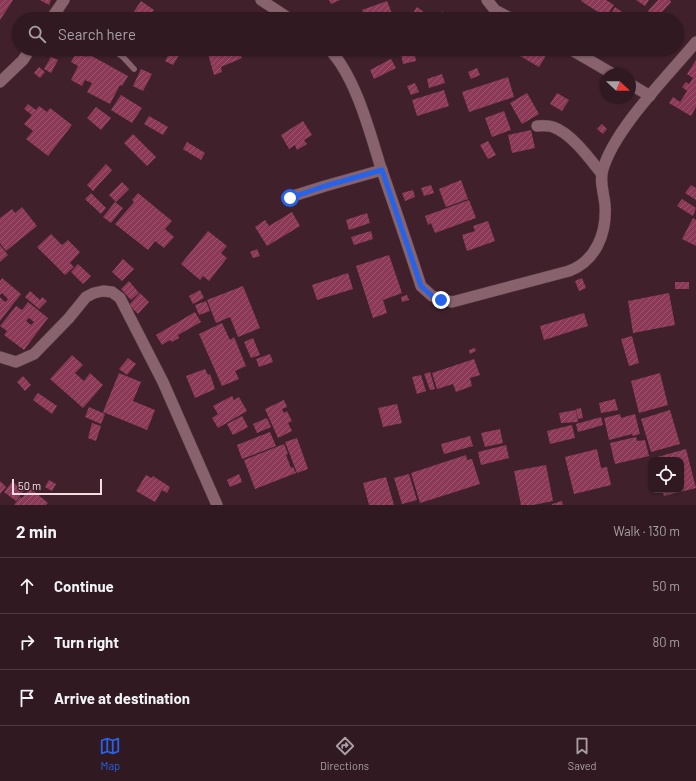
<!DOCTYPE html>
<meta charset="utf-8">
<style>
:root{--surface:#301920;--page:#382229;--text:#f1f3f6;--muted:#a8a0a5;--line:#4b383e;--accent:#2563eb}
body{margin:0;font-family:Barlow,sans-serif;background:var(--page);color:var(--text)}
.controls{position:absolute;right:12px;bottom:12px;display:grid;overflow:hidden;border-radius:8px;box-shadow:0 1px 3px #0004}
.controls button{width:36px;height:36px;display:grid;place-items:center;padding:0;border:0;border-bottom:1px solid var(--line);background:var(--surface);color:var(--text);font:20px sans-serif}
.compass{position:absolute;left:600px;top:68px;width:36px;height:36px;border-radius:50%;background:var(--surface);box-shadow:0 1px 3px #0004;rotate:112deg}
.scale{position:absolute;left:12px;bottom:10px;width:90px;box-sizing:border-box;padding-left:4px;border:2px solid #f3dde3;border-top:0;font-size:11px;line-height:14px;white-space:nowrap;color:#f3dde3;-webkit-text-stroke:3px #40212b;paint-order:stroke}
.stop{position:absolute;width:12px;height:12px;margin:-9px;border:3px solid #2563eb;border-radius:50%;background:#fff}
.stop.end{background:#2563eb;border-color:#fff;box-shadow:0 1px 4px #0008}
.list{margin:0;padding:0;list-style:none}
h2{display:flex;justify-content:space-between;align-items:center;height:52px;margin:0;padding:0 16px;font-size:17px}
h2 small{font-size:13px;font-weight:400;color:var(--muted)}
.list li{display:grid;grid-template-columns:26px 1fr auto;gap:12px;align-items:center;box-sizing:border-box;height:56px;padding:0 16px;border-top:1px solid var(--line)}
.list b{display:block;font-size:15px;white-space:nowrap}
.list em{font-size:13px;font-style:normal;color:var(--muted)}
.icon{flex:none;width:22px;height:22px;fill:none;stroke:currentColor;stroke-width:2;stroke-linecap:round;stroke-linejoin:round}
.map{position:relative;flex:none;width:696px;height:505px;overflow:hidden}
.search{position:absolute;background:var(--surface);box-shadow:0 1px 3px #0004;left:12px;right:12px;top:12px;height:44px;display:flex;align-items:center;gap:10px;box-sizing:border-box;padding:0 14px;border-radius:22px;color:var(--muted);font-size:15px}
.sheet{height:220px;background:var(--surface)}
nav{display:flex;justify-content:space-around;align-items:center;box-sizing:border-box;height:56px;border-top:1px solid var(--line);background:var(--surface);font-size:11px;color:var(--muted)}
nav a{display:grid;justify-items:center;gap:2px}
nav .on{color:var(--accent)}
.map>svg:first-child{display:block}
</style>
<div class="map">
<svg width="696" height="505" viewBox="0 0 696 505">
<defs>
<pattern id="building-hatch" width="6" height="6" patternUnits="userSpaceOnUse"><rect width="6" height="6" fill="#8b3956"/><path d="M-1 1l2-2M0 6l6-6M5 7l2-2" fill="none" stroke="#9c556e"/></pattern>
</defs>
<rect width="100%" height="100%" fill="#40212b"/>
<g fill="url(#building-hatch)" fill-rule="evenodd">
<path d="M0,0H13L0,20Z"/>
<path d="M40,0H51L49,5Z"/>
<path d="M329,0H340L331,4Z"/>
<path d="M582,0H606L614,5L606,17L581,1Z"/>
<path d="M636,0H649L645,6Z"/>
<path d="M658,0H670L671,2L656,19L648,11Z"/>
<path d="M141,1L154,10L148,19H129Z"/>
<path d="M387,1L393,16L386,19H366L362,10Z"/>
<path d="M417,7L432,18L431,19H421L413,13Z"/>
<path d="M615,7L629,17L628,19H612L609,17Z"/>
<path d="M442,11L454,19H437Z"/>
<path d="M85,12L90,16L88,19L83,16Z"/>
<path d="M597,13L607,19H593Z"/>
<path d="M60,49H69L65,56L58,52Z"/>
<path d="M159,49H170L166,56L158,52Z"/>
<path d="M172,49H183L173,65L165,61Z"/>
<path d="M220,49H239L242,58L221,67L222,72L214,75L208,54Z"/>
<path d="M508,49H539L547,54L539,67Z"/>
<path d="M414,51L416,61L403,64L401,54Z"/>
<path d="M77,52L87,57L88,54L128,76L122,86L120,85L110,104L87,92L92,83L85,80L82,86L71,80L78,66L71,62Z"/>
<path d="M51,57L58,60L51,73L44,69Z"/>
<path d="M391,59L396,68L374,79L370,70Z"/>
<path d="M696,60V107L691,116L669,103L673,97L680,102L687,91L682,87L686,82L689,84L693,78L687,74Z"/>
<path d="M39,67L45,72L40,78L34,73Z"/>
<path d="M477,68L480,75L471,79L468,72Z"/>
<path d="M141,69L152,74L143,91L133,86Z"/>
<path d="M442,74L445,83L429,88L427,79Z"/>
<path d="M508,77L514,97L469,112L462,92Z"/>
<path d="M415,83L419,92L411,95L407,86Z"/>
<path d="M444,90L449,106L417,116L412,100Z"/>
<path d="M527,93L539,114L522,124L510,103Z"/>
<path d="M557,93L569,100L562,111L550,104Z"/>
<path d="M121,95L142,108L132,123L111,110Z"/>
<path d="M28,104L36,110L39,106L47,112L50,108L72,125L48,156L26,139L33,131L24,124L32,115L24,109Z"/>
<path d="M96,107L111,118L101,130L87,118Z"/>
<path d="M504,111L511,130L492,137L485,118Z"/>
<path d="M149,116L168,127L163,135L144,124Z"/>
<path d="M303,121L312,135L304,140L307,144L297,150L295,145L289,149L281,135Z"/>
<path d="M602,124L607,129L603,134L597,129Z"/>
<path d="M531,130L535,148L512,153L508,135Z"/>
<path d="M133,134L156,157L147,166L124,143Z"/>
<path d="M488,141L496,155L488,159L480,145Z"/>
<path d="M187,142L205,153L201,160L183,149Z"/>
<path d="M106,164L112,170L93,191L87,185Z"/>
<path d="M461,180L468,199L446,207L439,189Z"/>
<path d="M122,182L129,189L116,202L109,195Z"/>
<path d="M431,185L434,193L424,196L421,188Z"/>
<path d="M691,185L696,188V200L685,193Z"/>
<path d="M413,190L415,197L405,201L402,193Z"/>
<path d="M91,193L106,208L101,214L85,199Z"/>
<path d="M138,193L172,221L165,229L174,237L164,248L155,241L148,250L115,224L134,202L132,200Z"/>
<path d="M682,199L696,208L693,216L677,206Z"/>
<path d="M469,200L476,218L435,233L431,223L428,225L425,216Z"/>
<path d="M115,202L123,208L111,223L103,217Z"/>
<path d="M22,207L37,226L6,251L0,243V218L12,209L15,213Z"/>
<path d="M292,212L300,226L267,246L255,227L265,220L269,226Z"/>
<path d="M367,213L370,223L349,230L346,220Z"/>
<path d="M693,218L696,220V246L682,239Z"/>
<path d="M488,221L495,241L467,251L462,235L475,231L473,226Z"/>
<path d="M208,231L227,246L221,253L227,258L209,281L203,276L200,280L181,264Z"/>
<path d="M371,231L373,239L354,245L351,237Z"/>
<path d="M51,234L62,245L68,240L80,252L70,263L74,267L65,275L37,247Z"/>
<path d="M0,245L8,255L0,262Z"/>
<path d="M257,249L260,256L253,258L250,252Z"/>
<path d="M389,255L402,293L383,300L387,313L373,318L356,266Z"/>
<path d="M123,259L134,269L122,281L112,272Z"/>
<path d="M78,264L91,276L83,284L71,272Z"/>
<path d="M348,273L353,289L317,300L312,285Z"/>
<path d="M2,278L21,294L0,321V297L5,302L8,299L2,293L0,295V281Z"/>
<path d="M582,278L586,288L579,291L575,281Z"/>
<path d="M129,281L139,293L131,300L121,289Z"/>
<rect x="675" y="282" width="14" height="7"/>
<path d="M243,286L260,328L238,337L230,317L216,323L207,300Z"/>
<path d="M200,290L204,298L193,304L189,296Z"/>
<path d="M30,291L40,300L42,297L47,301L39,309L25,297Z"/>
<path d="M140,293L149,302L138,314L129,305Z"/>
<path d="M669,293L675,325L633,333L628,301Z"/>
<path d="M407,295L409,300L402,302L401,297Z"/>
<path d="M206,301L210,311L199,315L195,305Z"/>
<path d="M28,302L48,318L24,350L4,335L7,331L0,326L16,306L22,310ZM29,318L34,322L31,325L26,321Z"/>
<path d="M195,312L201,322L178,335L179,338L172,342L170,340L162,345L156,335Z"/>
<path d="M584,313L588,326L544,340L540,326Z"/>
<path d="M222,323L230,340L234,337L246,366L235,371L239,379L222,386L199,334Z"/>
<path d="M632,336L639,363L629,366L621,339Z"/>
<path d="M253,338L260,355L251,358L244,342Z"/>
<path d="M475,348L476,351L470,354L469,350Z"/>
<path d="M270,354L273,362L259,367L256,359Z"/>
<path d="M72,355L83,365L75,373L84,381L90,373L103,385L83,408L50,379Z"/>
<path d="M128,358L136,364L127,375L119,369Z"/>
<path d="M474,359L480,375L470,378L472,386L456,392L453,384L437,389L432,373Z"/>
<path d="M205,369L208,375L210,374L215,389L195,398L186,376Z"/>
<path d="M430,372L435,389L430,390L424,374Z"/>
<path d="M119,373L141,382L133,401L155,410L147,430L103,412Z"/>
<path d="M660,373L668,405L639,413L631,381Z"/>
<path d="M421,375L426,391L417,394L412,377Z"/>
<path d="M23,376L31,385L25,391L17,382Z"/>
<path d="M38,393L57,406L52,414L33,400Z"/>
<path d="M232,396L234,400L239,397L247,411L218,428L212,418L218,414L213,406Z"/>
<path d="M615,399L618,410L601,413L599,403Z"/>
<path d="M284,400L287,407L282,409L284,413L287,411L292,421L288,423L292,431L278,438L265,409Z"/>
<path d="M397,404L402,423L383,427L378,408Z"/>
<path d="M89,407L105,414L101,424L85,417Z"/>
<path d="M581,408L583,418L578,419L576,409Z"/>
<path d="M576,410L578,422L561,423L559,413Z"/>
<path d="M670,410L680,444L651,452L641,419Z"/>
<path d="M620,414L621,418L635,414L640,434L633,436L632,434L609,440L604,418Z"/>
<path d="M242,416L248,427L233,435L227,424Z"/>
<path d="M601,417L603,425L578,432L576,424Z"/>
<path d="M267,418L271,427L257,433L253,424Z"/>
<path d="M92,423L101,426L96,441L88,438Z"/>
<path d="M572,425L575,438L550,444L547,431Z"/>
<path d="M500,429L503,443L485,447L481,433Z"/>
<path d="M270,432L276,446L242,459L237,445Z"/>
<path d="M470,436L473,446L444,454L441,444Z"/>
<path d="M636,437L637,441L645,440L649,456L615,464L610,443Z"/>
<path d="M297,438L308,469L297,473L285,442Z"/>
<path d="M284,444L288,454L286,455L291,468L293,467L296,473L255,489L244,460Z"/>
<path d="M506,445L509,458L481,465L478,452Z"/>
<path d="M597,449L601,468L607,467L611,485L574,494L565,457Z"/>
<path d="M686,449L696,488L664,496L662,490H681V460H655L654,458Z"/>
<path d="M466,455L467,460L472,459L480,484L420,503L411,473Z"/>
<path d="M546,465L553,501L533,505H521L514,471Z"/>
<path d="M239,474L242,482L230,487L227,480Z"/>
<path d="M409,474L417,500L402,504L394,478Z"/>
<path d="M146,475L152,478L153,476L170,487L167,493L162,490L155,502L136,491Z"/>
<path d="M386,477L394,505H369L363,483Z"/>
<path d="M49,480L56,484L52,491L45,487Z"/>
<path d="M0,481L6,487L0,494Z"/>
<path d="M12,482L24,490L16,501L4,492Z"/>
<path d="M30,488L48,503L46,505H14L20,497L22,498Z"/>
<path d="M562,501L563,505H552V504Z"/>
</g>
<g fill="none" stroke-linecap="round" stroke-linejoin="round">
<defs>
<g id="service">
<path d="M56,11L71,19"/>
<path d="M112,49L123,57L134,69"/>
</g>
<g id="minor">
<path d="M261,0L290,19"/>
<path d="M487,0L495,10L512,19"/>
<path d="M51,19L64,0"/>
<path d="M329,49C355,76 369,129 380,165C394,205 408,246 421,286L432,296L452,302L569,271C596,261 607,233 605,205C604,193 599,181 603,169C615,128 668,76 696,42"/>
<path d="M570,49L613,74"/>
<path d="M0,82L23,60L30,49"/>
<path d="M630,84L650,96"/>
<path d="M537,126C543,126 548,125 553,127C571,133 590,159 601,173"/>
<path d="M290,197L325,186L382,170"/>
<path d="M0,357L16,362L34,354L69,318L86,297L94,293L103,291L112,292L120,298L163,382L217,505"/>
</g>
</defs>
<use href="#service" stroke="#5b4049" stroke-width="6"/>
<use href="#minor" stroke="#5b4049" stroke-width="12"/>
<use href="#service" stroke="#88636d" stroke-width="5.5"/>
<use href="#minor" stroke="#88636d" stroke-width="11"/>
</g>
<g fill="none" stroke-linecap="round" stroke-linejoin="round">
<path stroke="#2563eb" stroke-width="5" d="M290,198L325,186L382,170L421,286L432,296L441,300"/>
</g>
</svg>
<div class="controls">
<button><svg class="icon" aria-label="locate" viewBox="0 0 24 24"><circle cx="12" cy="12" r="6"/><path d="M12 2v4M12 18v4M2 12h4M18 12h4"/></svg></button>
</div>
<svg class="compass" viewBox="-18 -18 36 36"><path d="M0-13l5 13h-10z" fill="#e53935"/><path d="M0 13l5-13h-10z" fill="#a8a0a5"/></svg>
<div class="scale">50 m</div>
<div class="stop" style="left:290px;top:198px"></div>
<div class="stop end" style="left:441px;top:300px"></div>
<div class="search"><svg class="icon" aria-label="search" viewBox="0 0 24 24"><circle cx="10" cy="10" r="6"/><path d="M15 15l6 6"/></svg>Search here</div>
</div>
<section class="sheet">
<h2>2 min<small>Walk · 130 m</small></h2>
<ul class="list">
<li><svg class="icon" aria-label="ahead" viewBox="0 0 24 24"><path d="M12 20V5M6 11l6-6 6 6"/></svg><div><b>Continue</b></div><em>50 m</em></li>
<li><svg class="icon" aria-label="right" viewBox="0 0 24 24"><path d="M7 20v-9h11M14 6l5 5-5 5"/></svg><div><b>Turn right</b></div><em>80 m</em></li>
<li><svg class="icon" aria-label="arrive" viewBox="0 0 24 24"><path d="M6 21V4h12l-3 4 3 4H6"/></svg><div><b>Arrive at destination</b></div></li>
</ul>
</section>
<nav>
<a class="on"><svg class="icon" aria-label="map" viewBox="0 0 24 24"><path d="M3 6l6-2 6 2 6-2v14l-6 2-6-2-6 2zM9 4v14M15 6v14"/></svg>Map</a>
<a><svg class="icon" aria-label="directions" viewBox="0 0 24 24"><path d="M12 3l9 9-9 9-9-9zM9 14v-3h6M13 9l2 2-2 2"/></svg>Directions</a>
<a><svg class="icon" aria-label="saved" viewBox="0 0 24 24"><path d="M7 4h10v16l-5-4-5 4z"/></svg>Saved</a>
</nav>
